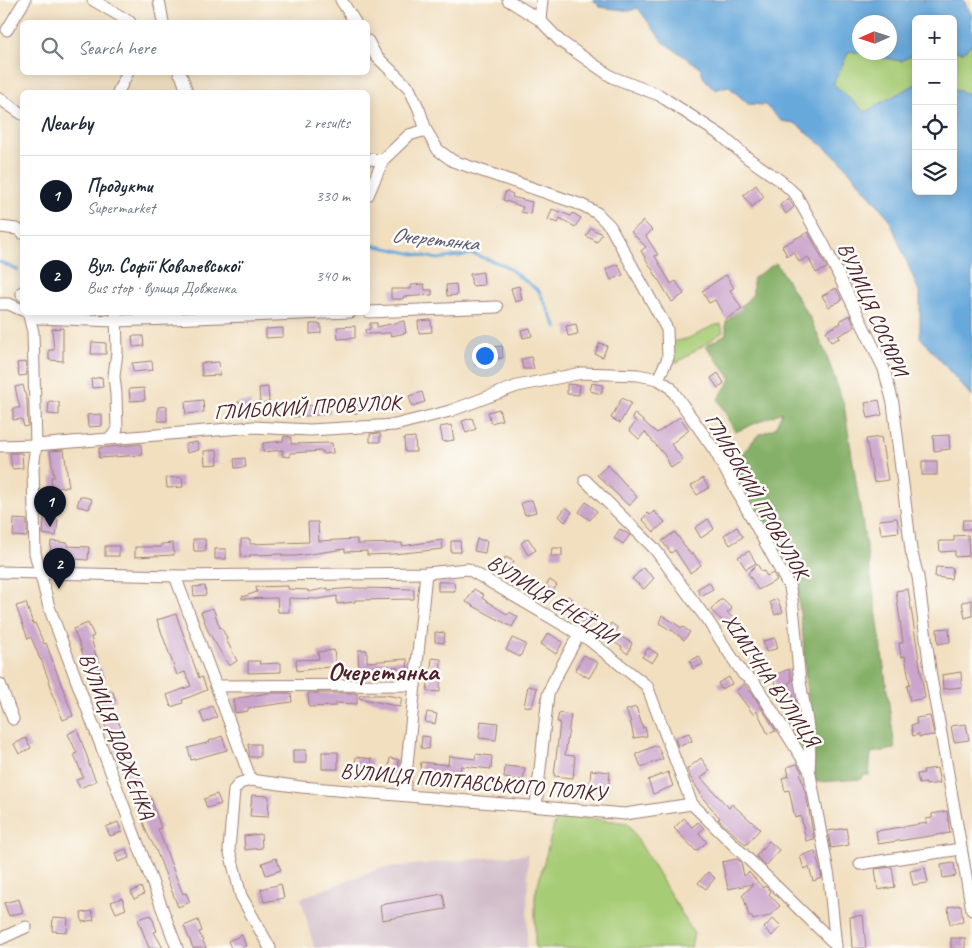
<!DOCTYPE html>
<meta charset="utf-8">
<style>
:root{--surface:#fff;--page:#f6f6f7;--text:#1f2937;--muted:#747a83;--line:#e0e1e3;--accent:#111827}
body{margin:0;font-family:Caveat,sans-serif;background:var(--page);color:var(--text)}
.controls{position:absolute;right:15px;top:15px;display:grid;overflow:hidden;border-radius:8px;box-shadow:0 2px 12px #0003}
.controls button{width:45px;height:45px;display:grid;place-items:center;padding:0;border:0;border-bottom:1px solid var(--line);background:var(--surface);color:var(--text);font:25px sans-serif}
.compass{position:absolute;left:852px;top:15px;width:45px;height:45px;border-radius:50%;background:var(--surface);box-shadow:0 2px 12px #0003;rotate:267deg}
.you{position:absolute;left:484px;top:355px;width:18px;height:18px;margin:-12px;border:4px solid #fff;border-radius:50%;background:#1a73e8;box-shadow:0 0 0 8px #1a73e833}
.badge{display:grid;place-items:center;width:32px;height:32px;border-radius:50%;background:var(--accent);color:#fff;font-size:16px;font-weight:700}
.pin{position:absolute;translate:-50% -41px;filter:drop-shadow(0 1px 2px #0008)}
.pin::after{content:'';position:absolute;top:26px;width:18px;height:15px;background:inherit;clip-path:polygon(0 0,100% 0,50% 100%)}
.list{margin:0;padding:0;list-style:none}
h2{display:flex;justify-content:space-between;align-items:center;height:65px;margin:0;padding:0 20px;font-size:21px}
h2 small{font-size:16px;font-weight:400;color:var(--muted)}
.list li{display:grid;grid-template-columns:32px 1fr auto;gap:15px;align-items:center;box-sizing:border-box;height:80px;padding:0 20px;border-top:1px solid var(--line)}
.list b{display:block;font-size:19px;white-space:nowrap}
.list p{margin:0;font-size:16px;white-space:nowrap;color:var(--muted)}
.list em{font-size:16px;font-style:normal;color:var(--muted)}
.icon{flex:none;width:28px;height:28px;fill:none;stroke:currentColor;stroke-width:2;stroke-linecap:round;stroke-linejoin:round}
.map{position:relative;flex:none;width:972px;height:948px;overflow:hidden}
.search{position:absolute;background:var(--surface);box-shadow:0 2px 12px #0003;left:20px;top:20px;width:350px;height:55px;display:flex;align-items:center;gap:12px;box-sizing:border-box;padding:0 18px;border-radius:8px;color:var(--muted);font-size:19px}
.panel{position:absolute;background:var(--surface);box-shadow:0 2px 12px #0003;left:20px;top:90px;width:350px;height:225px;border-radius:8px}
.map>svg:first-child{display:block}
</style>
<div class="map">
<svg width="972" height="948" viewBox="0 0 972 948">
<rect width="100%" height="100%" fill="#fdfcf7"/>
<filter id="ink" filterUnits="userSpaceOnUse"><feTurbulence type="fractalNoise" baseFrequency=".02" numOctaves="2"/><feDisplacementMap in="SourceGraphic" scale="10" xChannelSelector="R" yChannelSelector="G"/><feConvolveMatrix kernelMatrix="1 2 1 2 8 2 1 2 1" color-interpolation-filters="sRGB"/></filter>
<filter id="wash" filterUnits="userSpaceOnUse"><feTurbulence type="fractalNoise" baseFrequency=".0096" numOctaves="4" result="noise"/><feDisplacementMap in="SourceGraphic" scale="20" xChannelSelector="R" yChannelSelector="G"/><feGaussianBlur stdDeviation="1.12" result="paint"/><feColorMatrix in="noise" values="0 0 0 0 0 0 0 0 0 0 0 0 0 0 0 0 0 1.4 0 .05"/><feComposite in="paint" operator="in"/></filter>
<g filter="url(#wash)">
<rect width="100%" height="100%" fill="#f1dfc0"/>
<path fill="#d1bdc9" d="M528,854L527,948H314L301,898L381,868Z"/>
<g fill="#a7cc76" stroke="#787650">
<path d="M972,43V95L953,89V51L964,52Z"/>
<path d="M849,51L901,61L916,53V84L865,112L833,84Z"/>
<path d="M721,324L723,332L677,363L672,354L671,346L675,341C694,340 703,327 721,324Z"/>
<path d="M800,712L805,758L783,720Z"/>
<path d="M557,814L628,823L694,934L691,948H535V895Z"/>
</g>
<path fill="#85b067" stroke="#686849" d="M776,263L810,318L826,354L844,405L877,616L895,749L871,753L869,775H863L862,779L819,782L815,781L814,733L806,686L803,637L797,588L773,540L742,487L736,473L735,462L758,435L775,428L782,412L735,432L718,399L731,379L706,346L726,334V322L753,294V278Z"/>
<path fill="#68a9dc" stroke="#596484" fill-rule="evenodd" d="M593,0H963L972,15V43L964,52L953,51V19H916V53L901,61L849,51L833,84L865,112L916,84V191H953V89L972,95V397L920,337V294L889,218L839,159L795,123L781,121L765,105L748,104L728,86L715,90L703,77L701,68L663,42L638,8L630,11L600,7ZM860,22H890V52H860Z"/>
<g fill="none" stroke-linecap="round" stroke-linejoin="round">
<g stroke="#68a9dc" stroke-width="3">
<path d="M368,246L372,245L438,259L473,254L504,265L539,291L557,328"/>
<path d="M0,262L18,270"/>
</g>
</g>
<g id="blocks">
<g fill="#cba5cc">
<path d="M756,185L764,197L752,207L743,195Z"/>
<path d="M506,191L513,194L512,197L532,202L530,214L521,212L523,207L503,200Z"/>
<path d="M788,198L794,207L786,214L780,205Z"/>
<path d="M552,209L571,216L573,213L581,218L575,227L560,218L558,223L548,220Z"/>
<path d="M643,221L652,230L646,236L658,255L655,256L671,284L676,281L684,294L672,302L641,251L646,247L631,232Z"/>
<path d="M591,228L602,234L597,242L586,236Z"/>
<path d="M808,232L827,268L816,273L808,257L799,262L794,252L787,256L782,246Z"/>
<path d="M618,264L623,275L611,280L606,269Z"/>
<path d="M483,272L484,285L472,286L470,274Z"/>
<path d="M726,275L734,288L730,290L742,309L726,319L715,300L709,303L702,291Z"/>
<path d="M424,284L425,290H432V295L403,297V299H391V289H411V285Z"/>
<path d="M456,284L457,295L447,296L446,285Z"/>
<path d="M519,286L522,300L515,302L511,288Z"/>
<path d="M836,288L842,300L829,307L822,296Z"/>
<path d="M850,315L855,327L838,336L840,338L831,342L826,331L841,323L840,320Z"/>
<path d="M431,320L432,332L419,333L418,321Z"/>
<path d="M404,321L406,333L391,336L390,333L366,334L365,330L370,329V323H377V327Z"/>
<path d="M310,324H321V333L310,334Z"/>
<path d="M576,324L578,334L568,336L566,326Z"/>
<path d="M355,326V338L338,339L337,327Z"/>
<path d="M63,328V361L49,360V350H54L52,329Z"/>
<path d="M283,328V337L266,338V329Z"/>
<path d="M530,328L532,336L523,338L521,330Z"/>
<path d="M132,336H143L144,346L133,347Z"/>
<path d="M92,342L106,343V354H91Z"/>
<path d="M600,343L607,346L603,357L595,354Z"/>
<path d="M502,346L503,358L493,359V347Z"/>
<path d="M476,355L486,356L485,365H475Z"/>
<path d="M531,357L534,369H523L521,359Z"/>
<path d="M152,361L153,370L133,372L132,363Z"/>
<path d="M26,362L27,375L19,376L17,363Z"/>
<path d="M219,362L220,375L202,376L201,363Z"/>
<path d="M718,373L724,383L718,388L711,378Z"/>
<path d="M102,377L103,387L92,388L91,379Z"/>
<path d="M592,383L603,385L601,394L590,391Z"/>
<path d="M567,384L580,385L579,395L567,394Z"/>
<path d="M23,385L27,401L28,426L24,427L22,419L13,420V408H20L15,387Z"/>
<path d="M268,387L269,402L260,403L259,388Z"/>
<path d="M144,388L145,400L130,401L129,389Z"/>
<path d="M422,392L425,402L412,406L409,396Z"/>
<path d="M383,398L385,408L374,410L372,400Z"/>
<path d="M622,398L631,403L620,423L611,418Z"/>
<path d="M203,400L204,412L186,414L185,402Z"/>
<path d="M879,400L882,415L868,418L865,403Z"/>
<path d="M49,401L59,402V415L48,414Z"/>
<path d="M238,402H251L250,412L238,411Z"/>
<path d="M356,402L357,413H348L347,403Z"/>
<path d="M328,404L329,414L293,417L292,407Z"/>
<path d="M167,406V421H158V407Z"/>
<path d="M499,409L502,420L491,423L488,412Z"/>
<path d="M102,414V426L88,427L87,415Z"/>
<path d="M635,414L657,433L680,417L689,430L671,444L683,460L671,468L666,457L645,432L639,439L629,430L636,422L632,417Z"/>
<path d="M472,418L476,429L466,433L462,421Z"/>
<path d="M451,425L454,440L443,442L440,427Z"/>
<path d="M380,433V442H370V434Z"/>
<path d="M949,435L950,449L934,451L933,436Z"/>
<path d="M284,436L291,437V444L332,443L333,453L323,454V451L290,453V457L282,456L283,450L263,452V443L283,441Z"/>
<path d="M415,437L416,452H405L404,438Z"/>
<path d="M881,437L888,480L874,482L866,439Z"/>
<path d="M197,442L199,450L187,453L185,444Z"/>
<path d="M141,444L142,455L99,458V448Z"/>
<path d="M64,450L69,487L52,488L51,477H54L50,451Z"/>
<path d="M217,450L218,464L205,465L204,451Z"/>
<path d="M10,453H22L23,468L12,469Z"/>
<path d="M245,458L246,467L235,468L234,459Z"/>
<rect x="922" y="461" width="15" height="14"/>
<path d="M608,465L637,497L629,506L597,475Z"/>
<path d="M182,477L183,487L167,488L166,478Z"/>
<path d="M703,478L709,488L697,495L691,486Z"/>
<path d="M80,496L92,499L89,509L77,506Z"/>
<path d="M532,500L536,512L525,515L521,503Z"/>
<path d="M586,502L597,511L590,520L579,512Z"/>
<path d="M566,507L572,512L565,522L559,516Z"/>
<path d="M654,511L665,522L654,532L642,519L648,513L650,515Z"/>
<path d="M44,518L58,520L56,536L43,534Z"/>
<path d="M897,518L899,532L881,534L879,520Z"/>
<path d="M14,519L27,520V537L13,536Z"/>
<path d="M708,519L714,529L701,538L695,528Z"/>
<path d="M963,520H972V529H962Z"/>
<path d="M308,522H318L319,541L357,539V544L402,543V546L442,540L443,549L393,554L367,555V551L345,552V549L296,556H282V554L250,555V557H241V539H250V544L309,542Z"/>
<path d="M737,527L743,537L730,545L724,535Z"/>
<path d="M620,529L630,535L623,544L614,538Z"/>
<path d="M675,532L691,555L693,553L701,565L690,573L675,550L671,553L662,541Z"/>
<path d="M968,535L969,556L955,557V551L940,552L939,541H954V536Z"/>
<path d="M528,538L536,550L528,555L521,543Z"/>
<path d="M193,539H205L206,551H194Z"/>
<path d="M477,539L487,541L485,553L474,551Z"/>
<path d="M51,541L68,543V546L89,547L88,560L74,559V558L50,555Z"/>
<path d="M451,541H460L461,552H451Z"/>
<path d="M173,543L174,555L135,557V547H161V544Z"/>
<rect x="105" y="546" width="14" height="10"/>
<path d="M552,548H562V556H551Z"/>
<rect x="215" y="549" width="11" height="10"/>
<path d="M749,551L756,563L746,569L738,557Z"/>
<path d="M505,557L514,561L511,568L502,564Z"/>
<path d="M757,564L762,572L764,571L767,576L773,573L777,580L758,590L748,573Z"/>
<path d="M936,567L953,568L951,579L935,577Z"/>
<path d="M643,568L654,578L644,589L632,579Z"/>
<path d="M550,580L557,585L549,596L542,590Z"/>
<path d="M438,582H454L455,591H438Z"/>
<path d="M709,582L713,589L701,596L697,589Z"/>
<path d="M205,586L206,595L194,596L193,587Z"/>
<path d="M288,586V589L308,590V592L328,588V590L356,588L414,589V599L355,600V602L337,604V596L318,599L289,598V612H278L277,598L242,599V597L257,592L256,587Z"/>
<path d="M474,589L484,595L482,598L508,615L510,612L518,617L512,627L466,602Z"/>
<path d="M908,589L925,698L910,701L907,686L910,685L905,656L901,657L899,643H903L896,591Z"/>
<path d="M568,596L574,602L566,610L560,605Z"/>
<path d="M777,599L783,612L775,615L770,602Z"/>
<path d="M720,600H723L732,609L727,613L736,620L730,628L711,610Z"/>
<path d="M972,600V616L965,618L962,602Z"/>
<path d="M26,603L33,624L35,623L44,644L46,643L73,716L63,720L50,689H52L41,659H40L31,637L28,639L16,606Z"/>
<path d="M213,608L220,628L221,627L227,638L226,639L237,661L229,666L208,631L201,612Z"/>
<path d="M584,608L592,613L586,623L579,619Z"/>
<path d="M176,614L199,678L202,677L207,690L182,700L183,703L171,707L167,695L191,686L185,672L177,675L157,620Z"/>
<path d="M662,615L682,628L683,627L690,632L684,640L672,630V631L659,623Z"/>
<path d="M88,623L94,636L91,637L99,668H101L104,678L91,683L80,645L73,629Z"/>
<path d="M611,623L618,628L615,633L632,643L628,654L621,649L622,647L603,636Z"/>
<path d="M949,628L950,642L938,644L937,629Z"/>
<path d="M435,632L445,633L444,643L435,642Z"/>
<path d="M548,633L563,642L556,654L541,644Z"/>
<path d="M512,638L526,644L520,657L506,650Z"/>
<path d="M775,638L778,648L766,652L763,641Z"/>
<path d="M648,648L658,654L652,663L642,657Z"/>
<path d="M334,650L336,666L297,671L296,660L319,659L318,652Z"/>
<path d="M358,650H367V662L407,659L408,672H398L397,667L368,670V673L359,674Z"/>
<path d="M584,655L598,663L589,678L575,670Z"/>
<path d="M699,656L703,664L693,669L690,661Z"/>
<path d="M432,658L441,659L440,692L427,691L428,681H430Z"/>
<path d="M248,661H260L259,664L281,663V672L248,673Z"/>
<path d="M789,669L792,681L788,683L797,705L789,708L780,687L777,688L772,676Z"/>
<path d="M961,672L962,687L943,689L942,675Z"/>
<path d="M729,677L732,684L721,689L718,683Z"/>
<path d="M744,684L752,693L776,731L768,734L757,711L753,714L736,691Z"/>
<path d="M528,686L537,688L532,707L524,706Z"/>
<path d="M112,690L116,700L101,706L97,696Z"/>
<path d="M269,693H291L292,702L248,708V711L235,713L233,699Z"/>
<path d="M308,693H357V704L336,703V706L309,707Z"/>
<path d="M360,695H386L402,698L400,707L359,698Z"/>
<path d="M212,706L217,717L204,723L200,712Z"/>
<path d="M636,707L643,728L645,727L647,736L634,738L630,720L626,710Z"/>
<path d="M427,712L437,714L435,724L425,722Z"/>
<path d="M559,713L571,715L565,755L575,756L573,778L554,776L560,722H557Z"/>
<path d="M930,716L934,735L919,737V734L913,736L911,725L917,724L916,718Z"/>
<path d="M117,718L121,728L118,730L142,783L130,788L104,723Z"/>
<path d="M481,721L498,723L496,740L479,738Z"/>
<path d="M966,724L969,740L954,742L951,726Z"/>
<path d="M77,729L89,762H88L96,781L80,788L76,780L83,777L74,754L77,753L68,734Z"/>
<path d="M689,733L692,741L678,747L675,738Z"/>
<path d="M222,736L227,750L191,760L188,748L210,742L209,741Z"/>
<path d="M422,736L430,737L429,749L421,748Z"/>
<path d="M26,738L31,748L19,754L14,744Z"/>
<path d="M248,744H260V757H250Z"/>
<path d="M657,745L663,759L641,767L636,754Z"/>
<rect x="293" y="750" width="13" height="13"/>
<rect x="322" y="752" width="16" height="17"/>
<path d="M476,754L492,756L491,769L461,766L459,778L420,772L421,762L448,765L449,756L475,759Z"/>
<path d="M356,757L372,759L371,770L355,768Z"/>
<path d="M390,758L399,760L397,774L388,773Z"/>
<path d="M701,758L710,771L701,778L729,808L732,804L760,829L746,845L718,819L720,818L700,795L701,794L690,777L687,769Z"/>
<path d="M797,764L802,772L800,774L807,799L814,839L806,841L801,816L795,818L789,790L785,791L782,778L789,776L787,767Z"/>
<path d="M505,766L525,768L523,780L504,778Z"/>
<path d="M937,768L940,783L926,785V783L919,784L917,774L924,773L923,770Z"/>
<path d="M591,770L610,772L608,791L589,789Z"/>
<path d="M668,772L673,786L653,794L648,780Z"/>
<path d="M217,794L221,804L207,808L204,799Z"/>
<path d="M252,795L269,796L268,817L250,816Z"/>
<path d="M150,796L161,828L158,829L176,877L183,894L186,893L190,902L178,907L156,850L147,833L143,822L145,821L137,800Z"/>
<path d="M947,811L950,833L878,844L876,831L927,823L926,819L932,818V814Z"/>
<path d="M684,818L692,827L698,822L704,828L699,833L707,842L696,851L674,828Z"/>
<path d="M118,822L122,832L110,836L106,827Z"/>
<path d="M846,828L849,845L831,848L828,831Z"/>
<path d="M261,834L262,848L245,850L244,836Z"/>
<path d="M769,841L779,850L766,866L756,856Z"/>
<path d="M126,849L129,858L118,862L115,853Z"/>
<path d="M815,851L822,878L813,881L809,867L804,869L800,856Z"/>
<path d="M276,858L281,870L266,875L262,863Z"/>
<path d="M737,859L741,862L744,876L749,872L763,888L765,886L771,892L769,894L780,906L769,916L753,920L752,917H749L744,898L742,896L753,884L728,889L722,862Z"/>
<path d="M954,863L956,876L943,878L941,865Z"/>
<path d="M892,867L895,887L878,890L875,869Z"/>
<path d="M925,868L928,883L913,885L910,871Z"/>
<path d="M708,872L715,878L706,889L698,883Z"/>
<path d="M281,884L284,898L264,902L261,889Z"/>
<path d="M141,887L144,894L134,899L131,892Z"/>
<path d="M443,894L446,909L382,920L380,905Z"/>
<path d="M122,898L126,909L116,913L111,902Z"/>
<path d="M19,899L23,912L9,916L4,903Z"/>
<path d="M961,905L963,922L950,924L948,907Z"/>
<path d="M92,911L94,920L82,922L81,913Z"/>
<path d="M151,915L157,931L154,932L163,948H149L138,919Z"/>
<path d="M863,915L866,948H852L850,917Z"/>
<path d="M53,917L68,918L67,932L52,931Z"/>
<path d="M773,918L781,926L772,936L764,928Z"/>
<path d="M198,920L202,931L199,932L206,948H193L184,926Z"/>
<path d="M242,935L246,946L241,948H231L228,941Z"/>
<rect x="951" y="938" width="14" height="10"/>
</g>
</g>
</g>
<g filter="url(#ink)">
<use href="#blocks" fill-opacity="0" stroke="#9e7f76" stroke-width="1"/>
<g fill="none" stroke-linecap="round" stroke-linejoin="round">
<defs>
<g id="minor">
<path d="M93,0L130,22"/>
<path d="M159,0L163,22"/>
<path d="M341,0L355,22"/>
<path d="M508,0L540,20L560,41L612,77L659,95L722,136L749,159L781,181L796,195L824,245L884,369L893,403L911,550L918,577L931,677L972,910"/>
<path d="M540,20L542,0"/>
<path d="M7,30L25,0"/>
<path d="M368,41L376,56L409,88L419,109L426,130"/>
<path d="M179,72L182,77L187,92"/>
<path d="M118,92L128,72"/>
<path d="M0,99L22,114"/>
<path d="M368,159L383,160L409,135L426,130L438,150L453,161L582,205L597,213L610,226L667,329L668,358L658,379"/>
<path d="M368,195L383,160"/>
<path d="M0,227L17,229L22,233"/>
<path d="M22,292V295"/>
<path d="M0,304H9L22,310"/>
<path d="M27,312L39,318L115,321L351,312"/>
<path d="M28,312L33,332L36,445L33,468L35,553L49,607L177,948"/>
<path d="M368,312L497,307"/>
<path d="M111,438L117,429L116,394L114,376L117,352L116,312"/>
<path d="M0,446L36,445L253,427L310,430L395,425L450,411L517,386L582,373L638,375L658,379L670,387L715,451L790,588C796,619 796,650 800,681C805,713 812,735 809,769"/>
<path d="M585,480L654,548L708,621L743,674L754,682L809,769L829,877L836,947"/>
<path d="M0,572L175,576L426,573L468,569L589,640L647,686L692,804L836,945"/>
<path d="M175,576L251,780"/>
<path d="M0,684L13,719"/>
<path d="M216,686L415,685"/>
<path d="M404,795L426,573"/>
<path d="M536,806L548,695L553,682L579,634"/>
<path d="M860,864L961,849"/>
<path d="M0,939L26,927"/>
<path d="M270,948L241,896L232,860L229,850L234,790L240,783L251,780L301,787L625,814L692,804"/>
</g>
</defs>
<use href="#minor" stroke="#9e7f76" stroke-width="13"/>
<use href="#minor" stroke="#fff" stroke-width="11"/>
</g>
</g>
<g text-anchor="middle" stroke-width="5" stroke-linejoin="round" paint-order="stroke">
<g font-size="21" fill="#4a1f2b" stroke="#fdfcf7">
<text transform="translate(873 309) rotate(66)" y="7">ВУЛИЦЯ СОСЮРИ</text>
<text transform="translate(307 407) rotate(-3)" y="7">ГЛИБОКИЙ ПРОВУЛОК</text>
<text transform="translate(757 496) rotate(60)" y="7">ГЛИБОКИЙ ПРОВУЛОК</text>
<text transform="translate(552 599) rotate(32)" y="7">ВУЛИЦЯ ЕНЕЇДИ</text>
<text transform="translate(771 680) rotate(56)" y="7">ХІМІЧНА ВУЛИЦЯ</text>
<text transform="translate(117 736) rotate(69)" y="7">ВУЛИЦЯ ДОВЖЕНКА</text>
<text transform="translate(473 782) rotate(5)" y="7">ВУЛИЦЯ ПОЛТАВСЬКОГО ПОЛКУ</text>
</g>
<g font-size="22" font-style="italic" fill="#565672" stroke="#fdfcf7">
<text transform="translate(435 238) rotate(6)" y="8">Очеретянка</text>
</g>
<g font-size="26" font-weight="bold" fill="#4a1f2b" stroke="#fdfcf7">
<text x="383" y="680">Очеретянка</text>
</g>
</g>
</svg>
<div class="controls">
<button>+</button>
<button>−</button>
<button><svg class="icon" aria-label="locate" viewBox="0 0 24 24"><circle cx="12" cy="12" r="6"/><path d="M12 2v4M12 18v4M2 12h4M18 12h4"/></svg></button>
<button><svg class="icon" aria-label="layers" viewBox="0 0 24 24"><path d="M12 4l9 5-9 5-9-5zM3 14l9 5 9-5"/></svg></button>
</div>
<svg class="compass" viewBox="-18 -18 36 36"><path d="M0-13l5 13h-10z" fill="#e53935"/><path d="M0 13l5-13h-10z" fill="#747a83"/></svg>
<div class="you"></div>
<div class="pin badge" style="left:50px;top:527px">1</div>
<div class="pin badge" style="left:59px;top:589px">2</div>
<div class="search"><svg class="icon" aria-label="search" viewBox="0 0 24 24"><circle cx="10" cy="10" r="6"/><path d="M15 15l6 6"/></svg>Search here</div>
<section class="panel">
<h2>Nearby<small>2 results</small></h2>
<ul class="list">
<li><span class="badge">1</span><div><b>Продукти</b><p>Supermarket</p></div><em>330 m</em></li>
<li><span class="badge">2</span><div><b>Вул. Софії Ковалевської</b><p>Bus stop · вулиця Довженка</p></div><em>340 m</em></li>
</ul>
</section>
</div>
